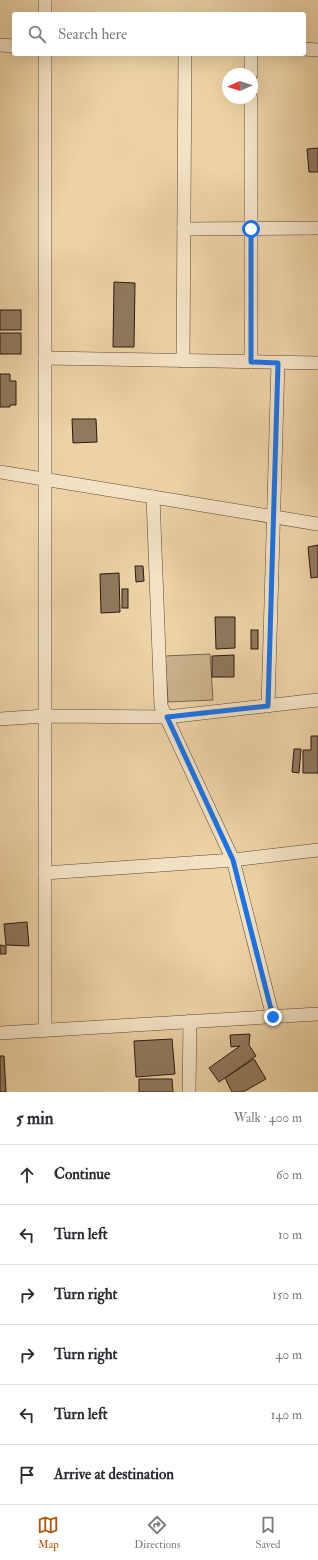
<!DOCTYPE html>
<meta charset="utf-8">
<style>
:root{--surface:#fff;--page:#f2f2f3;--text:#2b2b33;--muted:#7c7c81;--line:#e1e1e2;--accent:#b45309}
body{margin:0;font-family:"IM FELL Double Pica",serif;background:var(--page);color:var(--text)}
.compass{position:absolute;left:222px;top:68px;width:36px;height:36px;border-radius:50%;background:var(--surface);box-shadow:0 4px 16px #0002;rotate:267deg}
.stop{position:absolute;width:12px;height:12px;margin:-9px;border:3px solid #1a73e8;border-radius:50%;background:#fff}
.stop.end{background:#1a73e8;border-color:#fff;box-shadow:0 1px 4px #0008}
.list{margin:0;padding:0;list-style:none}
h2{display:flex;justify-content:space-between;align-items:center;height:52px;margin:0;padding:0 16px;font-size:17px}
h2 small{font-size:13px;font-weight:400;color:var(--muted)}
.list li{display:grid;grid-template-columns:26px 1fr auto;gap:12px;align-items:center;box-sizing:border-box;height:60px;padding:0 16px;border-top:1px solid var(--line)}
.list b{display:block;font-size:15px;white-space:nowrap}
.list em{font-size:13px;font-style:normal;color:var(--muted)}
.icon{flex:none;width:22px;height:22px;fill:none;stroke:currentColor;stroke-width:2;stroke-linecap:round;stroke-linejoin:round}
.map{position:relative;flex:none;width:318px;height:1092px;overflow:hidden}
.search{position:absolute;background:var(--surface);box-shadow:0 4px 16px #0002;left:12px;right:12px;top:12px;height:44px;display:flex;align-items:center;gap:10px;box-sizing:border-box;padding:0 14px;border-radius:4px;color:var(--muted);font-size:15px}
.sheet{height:412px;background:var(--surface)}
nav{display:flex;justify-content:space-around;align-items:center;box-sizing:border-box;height:56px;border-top:1px solid var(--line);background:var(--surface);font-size:11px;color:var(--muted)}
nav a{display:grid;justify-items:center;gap:2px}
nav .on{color:var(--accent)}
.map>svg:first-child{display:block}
</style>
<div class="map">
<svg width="318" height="1092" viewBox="0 0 318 1092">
<rect width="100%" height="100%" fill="#ecd2a5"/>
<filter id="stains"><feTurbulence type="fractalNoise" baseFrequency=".005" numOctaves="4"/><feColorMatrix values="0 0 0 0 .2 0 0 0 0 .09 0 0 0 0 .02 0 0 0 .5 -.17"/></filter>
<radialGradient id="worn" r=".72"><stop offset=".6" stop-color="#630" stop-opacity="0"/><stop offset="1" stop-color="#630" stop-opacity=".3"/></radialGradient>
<path fill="#cbb28c" stroke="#7c654e" d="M210,654L213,700L168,702L165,656Z"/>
<g fill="#90795d" stroke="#2c1810">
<path d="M318,148V172H309L307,149Z"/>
<path d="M114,282L135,283L134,347H113Z"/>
<rect x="0" y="310" width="21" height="20"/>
<rect x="0" y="333" width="21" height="21"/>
<path d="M0,374H10V381H16V405H10V407H0Z"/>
<path d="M72,419H96L97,442L73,443Z"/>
<path d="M318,545V577L311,578L308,547Z"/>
<path d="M135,566H143L144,581L136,582Z"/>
<path d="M119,573L120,612L101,613L100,574Z"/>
<rect x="122" y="589" width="6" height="19"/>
<path d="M215,617H235V648L216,649Z"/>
<rect x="251" y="630" width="7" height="19"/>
<path d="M234,655V677H212V656Z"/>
<path d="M311,736H318V773H303V750H311Z"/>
<path d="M294,749H301L299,773L292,772Z"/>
<path d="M27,922L29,946L6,945L4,924Z"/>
<path d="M0,945L6,946V954H0Z"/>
<path d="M250,1034L249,1045L256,1056L219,1082L209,1068L240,1046L231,1047L230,1035Z"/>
<path d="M172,1039L175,1074L136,1077L134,1041Z"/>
<path d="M0,1056H4L6,1092H0Z"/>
<path d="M254,1059L266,1079L243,1092H232L225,1078Z"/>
<path d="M139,1079H172L173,1092H139Z"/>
</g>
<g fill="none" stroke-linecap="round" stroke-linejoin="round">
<defs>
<g id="street">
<path d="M45,0V14"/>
<path d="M0,45L14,46"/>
<path d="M304,49L318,50"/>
<path d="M251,54V74"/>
<path d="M251,98V362"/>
<path d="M184,229L318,228"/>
<path d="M45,358L318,363"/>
<path d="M183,361L185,54"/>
<path d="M0,472L318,524"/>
<path d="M153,497L161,706L233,860L273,1017"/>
<path d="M268,706L278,363"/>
<path d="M0,719L45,716L167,717L318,700"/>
<path d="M45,873L233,860L318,850"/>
<path d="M45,1030V54"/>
<path d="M0,1033L318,1014"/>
<path d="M189,1092L190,1021"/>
</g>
</defs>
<use href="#street" stroke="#5c4635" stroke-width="14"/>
<use href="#street" stroke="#f3e2c4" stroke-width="13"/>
</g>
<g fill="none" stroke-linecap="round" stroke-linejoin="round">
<path stroke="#1a73e8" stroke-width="5" d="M251,229V362L278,363L268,706L167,717L233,860L273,1017"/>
</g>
<rect width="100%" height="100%" filter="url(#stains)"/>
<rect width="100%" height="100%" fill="url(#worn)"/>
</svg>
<svg class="compass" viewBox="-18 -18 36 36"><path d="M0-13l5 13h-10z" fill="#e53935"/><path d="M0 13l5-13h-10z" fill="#7c7c81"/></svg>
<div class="stop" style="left:251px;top:229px"></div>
<div class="stop end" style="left:273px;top:1017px"></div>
<div class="search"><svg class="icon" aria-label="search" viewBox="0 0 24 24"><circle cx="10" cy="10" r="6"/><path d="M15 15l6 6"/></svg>Search here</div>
</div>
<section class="sheet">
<h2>5 min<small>Walk · 400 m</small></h2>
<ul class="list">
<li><svg class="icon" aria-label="ahead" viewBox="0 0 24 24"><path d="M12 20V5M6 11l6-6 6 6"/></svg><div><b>Continue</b></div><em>60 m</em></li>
<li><svg class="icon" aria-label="left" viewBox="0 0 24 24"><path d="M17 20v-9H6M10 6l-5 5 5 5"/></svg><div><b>Turn left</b></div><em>10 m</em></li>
<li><svg class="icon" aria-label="right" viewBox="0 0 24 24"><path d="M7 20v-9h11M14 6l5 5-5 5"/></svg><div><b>Turn right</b></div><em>150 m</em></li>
<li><svg class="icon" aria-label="right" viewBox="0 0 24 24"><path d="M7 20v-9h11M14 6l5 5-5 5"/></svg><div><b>Turn right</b></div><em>40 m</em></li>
<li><svg class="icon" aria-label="left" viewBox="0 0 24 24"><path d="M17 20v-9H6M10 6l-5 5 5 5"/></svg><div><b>Turn left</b></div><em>140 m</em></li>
<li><svg class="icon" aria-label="arrive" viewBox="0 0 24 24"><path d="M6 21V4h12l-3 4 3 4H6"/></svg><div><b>Arrive at destination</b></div></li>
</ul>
</section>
<nav>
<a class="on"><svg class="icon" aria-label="map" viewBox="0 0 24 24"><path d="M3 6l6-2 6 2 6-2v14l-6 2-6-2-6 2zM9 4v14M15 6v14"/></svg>Map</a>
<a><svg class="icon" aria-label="directions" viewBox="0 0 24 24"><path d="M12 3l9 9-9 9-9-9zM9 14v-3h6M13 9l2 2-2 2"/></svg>Directions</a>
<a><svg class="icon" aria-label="saved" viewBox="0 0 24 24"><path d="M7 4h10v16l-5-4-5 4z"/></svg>Saved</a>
</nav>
